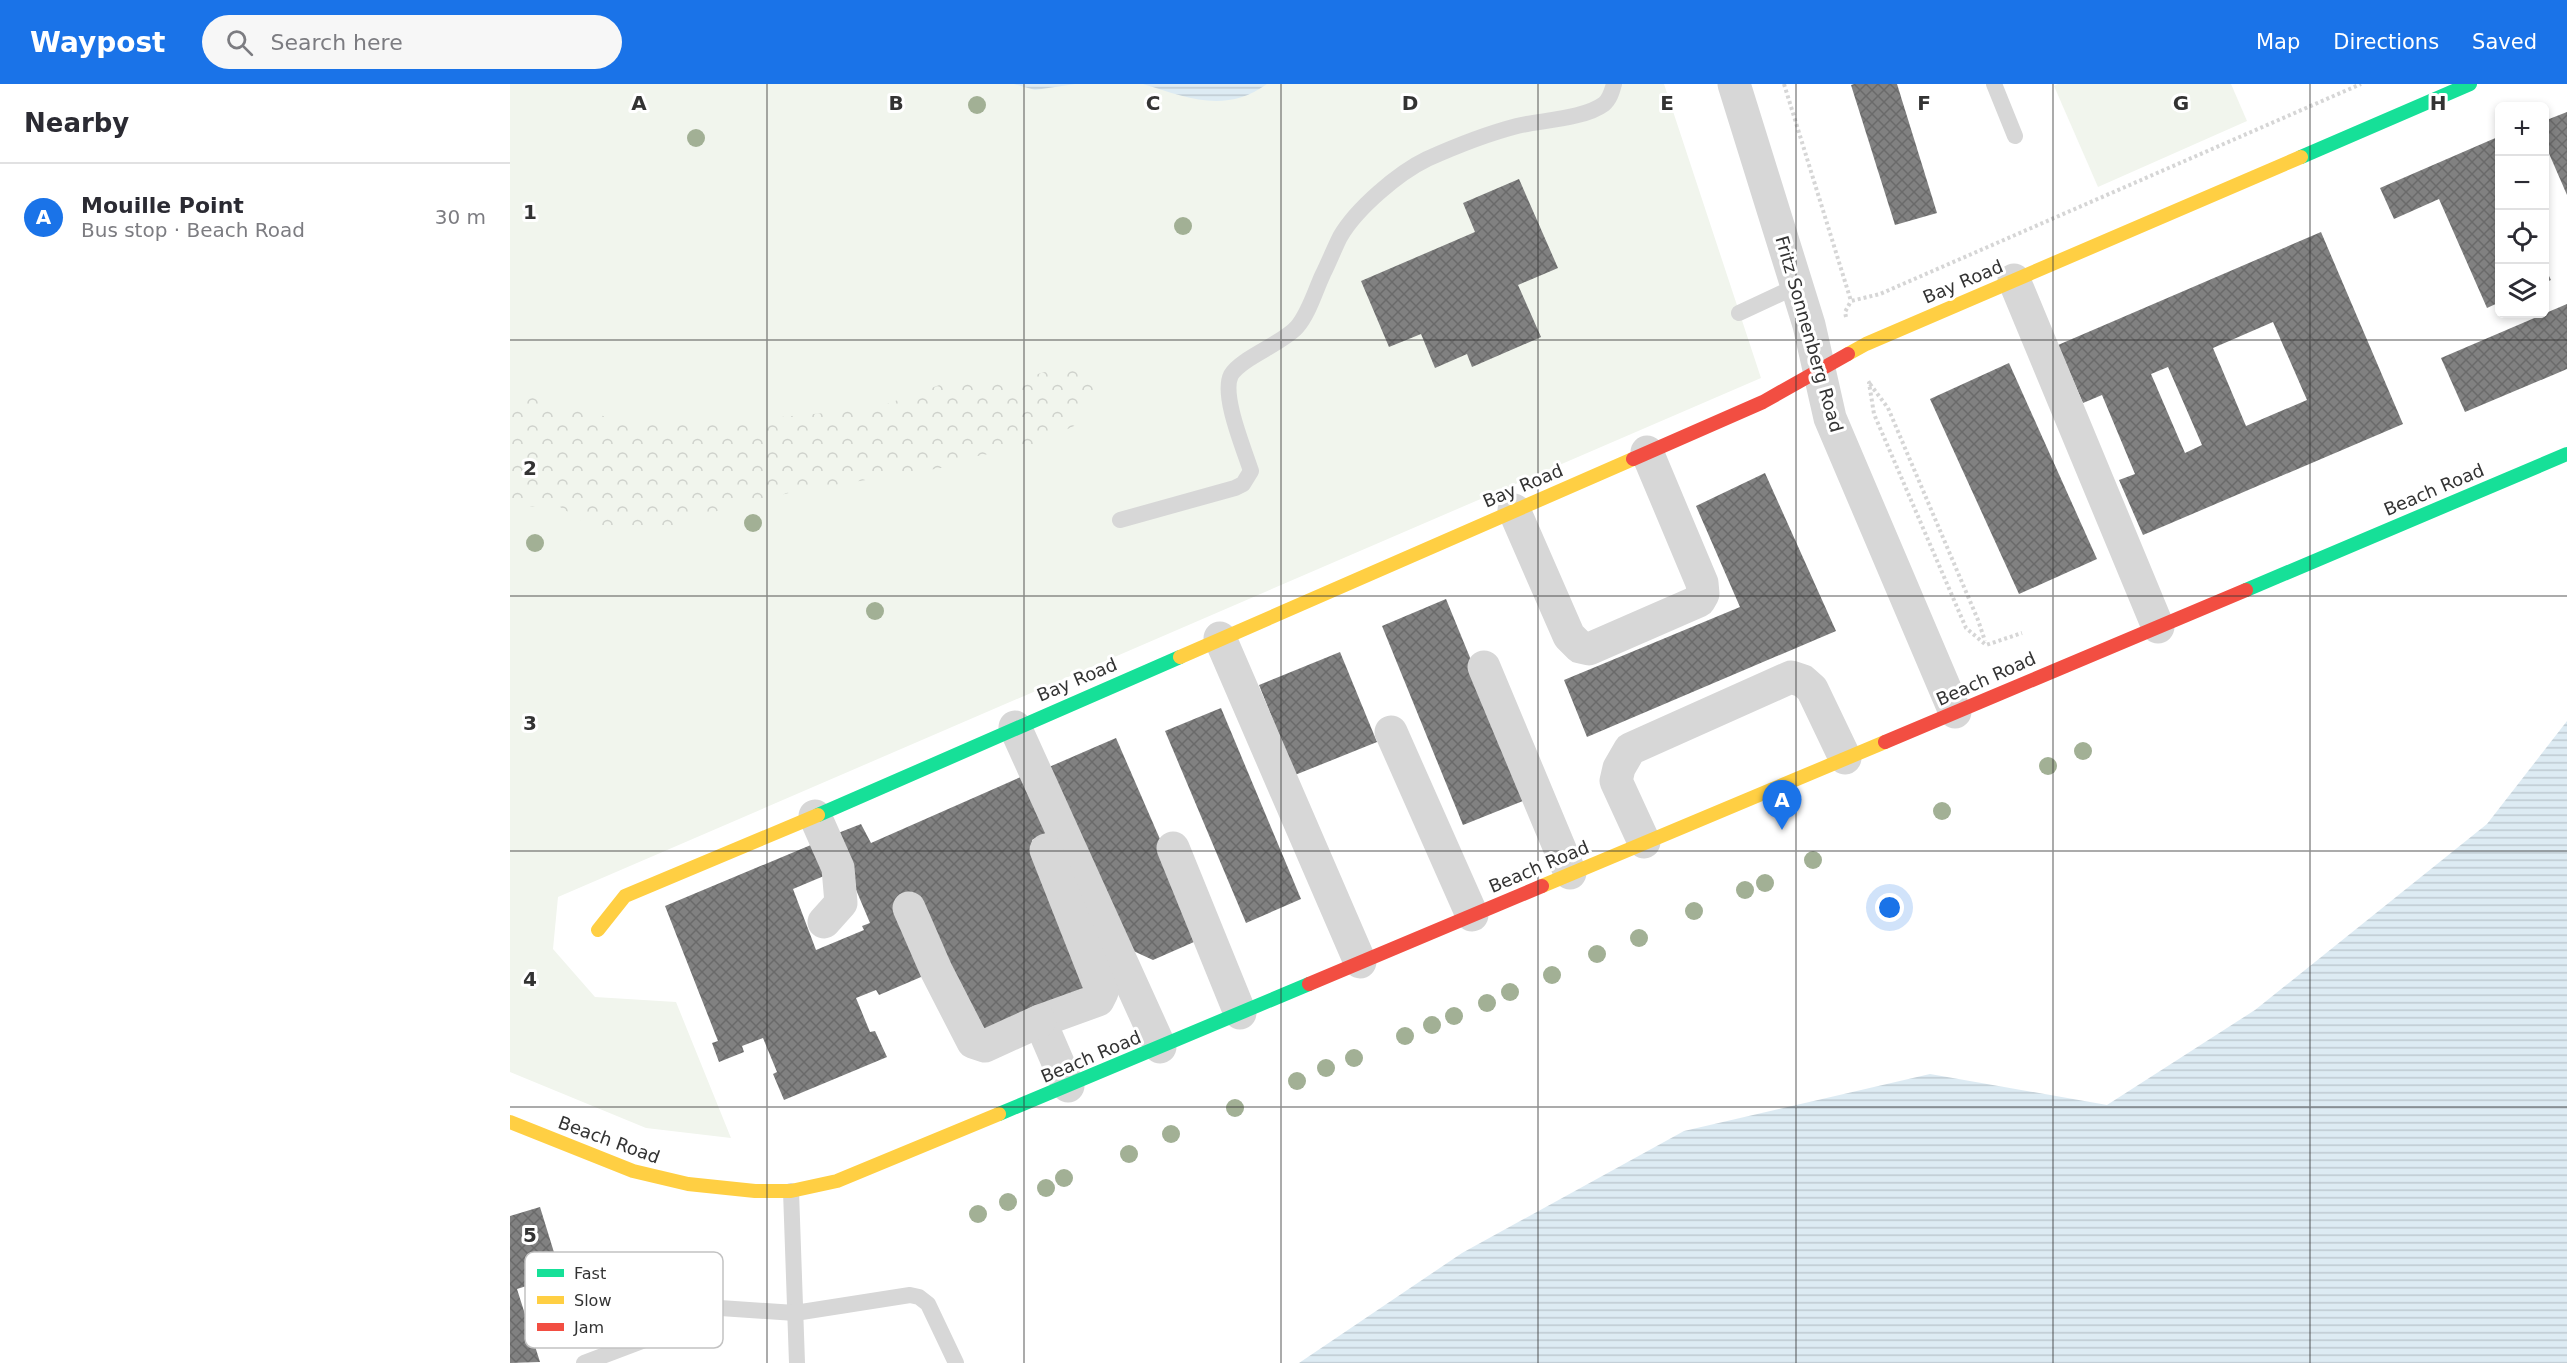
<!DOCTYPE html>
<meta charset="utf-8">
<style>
:root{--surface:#fff;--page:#f7f7f7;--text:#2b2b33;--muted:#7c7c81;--line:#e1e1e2;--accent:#1a73e8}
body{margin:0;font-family:"DejaVu Sans",sans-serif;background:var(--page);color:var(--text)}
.controls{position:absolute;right:18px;top:18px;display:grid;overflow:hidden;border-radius:9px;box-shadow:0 3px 9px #0003}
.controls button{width:54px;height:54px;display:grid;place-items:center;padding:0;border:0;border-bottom:2px solid var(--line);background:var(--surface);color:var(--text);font:30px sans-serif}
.you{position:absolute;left:1380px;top:824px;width:21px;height:21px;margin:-15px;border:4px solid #fff;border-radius:50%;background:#1a73e8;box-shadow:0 0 0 9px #1a73e833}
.badge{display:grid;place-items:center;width:39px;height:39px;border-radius:50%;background:var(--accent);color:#fff;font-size:20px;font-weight:700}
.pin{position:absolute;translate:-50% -50px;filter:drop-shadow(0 2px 3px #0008)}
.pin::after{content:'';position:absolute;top:32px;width:21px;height:18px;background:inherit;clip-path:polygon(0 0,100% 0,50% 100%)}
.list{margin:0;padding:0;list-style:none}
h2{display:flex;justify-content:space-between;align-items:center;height:78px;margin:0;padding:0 24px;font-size:26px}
h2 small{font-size:20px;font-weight:400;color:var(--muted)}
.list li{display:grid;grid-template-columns:39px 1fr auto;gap:18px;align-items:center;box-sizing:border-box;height:108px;padding:0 24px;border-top:2px solid var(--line)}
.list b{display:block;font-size:22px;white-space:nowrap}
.list p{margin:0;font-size:20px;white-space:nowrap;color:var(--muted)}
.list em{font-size:20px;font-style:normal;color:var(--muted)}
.icon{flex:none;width:33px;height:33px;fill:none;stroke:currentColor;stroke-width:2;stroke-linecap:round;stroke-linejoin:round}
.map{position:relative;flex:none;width:2057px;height:1279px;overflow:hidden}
header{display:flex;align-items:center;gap:36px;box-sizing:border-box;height:84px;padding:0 30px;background:var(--accent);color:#fff}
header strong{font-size:28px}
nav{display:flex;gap:33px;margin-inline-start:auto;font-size:21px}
.search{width:420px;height:54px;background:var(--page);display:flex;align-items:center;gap:15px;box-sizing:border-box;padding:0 21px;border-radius:33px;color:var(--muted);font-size:22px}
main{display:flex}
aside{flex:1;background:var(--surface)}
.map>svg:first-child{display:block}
</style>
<header>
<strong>Waypost</strong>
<div class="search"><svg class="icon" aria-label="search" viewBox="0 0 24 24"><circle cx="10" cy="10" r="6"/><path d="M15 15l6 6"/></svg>Search here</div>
<nav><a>Map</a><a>Directions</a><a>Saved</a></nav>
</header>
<main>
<aside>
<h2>Nearby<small></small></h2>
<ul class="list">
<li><span class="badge">A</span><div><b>Mouille Point</b><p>Bus stop · Beach Road</p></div><em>30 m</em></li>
</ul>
</aside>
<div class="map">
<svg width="2057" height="1279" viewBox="0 0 2057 1279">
<defs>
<pattern id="forest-crowns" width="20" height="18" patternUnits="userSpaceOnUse" patternTransform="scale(1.5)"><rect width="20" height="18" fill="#f1f5ed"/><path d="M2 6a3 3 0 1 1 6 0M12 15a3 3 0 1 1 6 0" fill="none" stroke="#cfd2cc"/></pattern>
<pattern id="water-rules" width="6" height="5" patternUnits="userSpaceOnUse" patternTransform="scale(1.5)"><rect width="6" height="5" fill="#ddebf3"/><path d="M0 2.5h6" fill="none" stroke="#becad1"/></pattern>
<pattern id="building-cross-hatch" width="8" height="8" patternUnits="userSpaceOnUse" patternTransform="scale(1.5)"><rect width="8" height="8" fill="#818181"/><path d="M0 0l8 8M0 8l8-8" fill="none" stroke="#6a6a6a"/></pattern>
</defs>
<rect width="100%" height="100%" fill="#fff"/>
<g fill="#f1f5ed">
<path d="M0,0H1154L1251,294L48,813L43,865L85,913L166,918L221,1054L136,1044L0,988Z"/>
<path d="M1548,0H1721L1737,37L1588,103L1544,2Z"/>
</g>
<path fill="url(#forest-crowns)" d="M562,284L582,295L588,307L564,342L522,362L457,374L431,384L287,407L213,425L164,442L128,447L75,439L47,421L0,424V314L16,312L128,341L207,339L336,327L374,321L435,299L462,296L491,300L535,288Z"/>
<g fill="url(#water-rules)">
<path d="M504,0H565L525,6Z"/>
<path d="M633,0H757C715,30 678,14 633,0Z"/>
<path d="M2057,637V1279H789L952,1169L1174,1047L1420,990L1597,1021L1745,926L1977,740Z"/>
</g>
<g fill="url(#building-cross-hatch)" fill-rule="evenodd">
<path d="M1344,0H1387L1427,129L1385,141L1341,1Z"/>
<path d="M2057,28V111L2034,58V37Z"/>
<path d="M1990,52V218L1977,224L1929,115L1884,135L1870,104Z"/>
<path d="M1009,95L1048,184L1008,201L1031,253L962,283L957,270L925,284L911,250L879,263L851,197L965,148L953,119Z"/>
<path d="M1811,148L1893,340L1633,451L1609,396L1625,390L1592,311L1573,319L1548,261ZM1763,238L1797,316L1736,342L1703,264ZM1658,283L1692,361L1675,369L1641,290Z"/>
<path d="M2034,182L2041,196L2034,199Z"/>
<path d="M2057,220V285L1955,328L1931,274Z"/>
<path d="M1499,279L1587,475L1509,510L1420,315Z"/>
<path d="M1255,389L1326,547L1077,653L1054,596L1230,523L1186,422Z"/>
<path d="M936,515L1018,715L953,741L872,542Z"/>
<path d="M830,568L867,658L785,691L749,601Z"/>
<path d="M711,624L791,815L736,839L655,647Z"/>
<path d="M606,654L693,854L643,876L619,865L539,683Z"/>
<path d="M513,692L538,748L522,756L585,900L464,953L418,890L369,911L366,906L346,914L360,948L365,947L377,973L274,1016L263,990L267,988L253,954L232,962L234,968L209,978L202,959L208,957L155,822L308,758L321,789L283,805L306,866L354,846L352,842L360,839L323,751L351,740L361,759Z"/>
<path d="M30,1123L51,1191L7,1205L30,1278L0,1279V1132Z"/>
</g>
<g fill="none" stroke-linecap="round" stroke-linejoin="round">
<g stroke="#d6d6d6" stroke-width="4" stroke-dasharray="3 3" stroke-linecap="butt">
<path d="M1274,0L1341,217L1370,210L1851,0"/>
<path d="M1336,233L1335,228L1341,217"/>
<path d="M1361,298L1359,299L1364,330L1456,544L1476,561L1512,549"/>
<path d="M1360,300L1378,324L1468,536L1475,557"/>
</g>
<g stroke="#d7d7d7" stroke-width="16">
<path d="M1484,0L1505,52"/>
<path d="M1229,229L1287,202"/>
<path d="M610,436L725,404L733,400L741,387C734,365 711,311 721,291C731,274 772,260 787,243C799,229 805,207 813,190C819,178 824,165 830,153C846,125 888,89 917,75C946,62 976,50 1007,42C1031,36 1074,35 1094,20C1100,15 1102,7 1104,0"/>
<path d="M281,1107L287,1279"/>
<path d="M74,1279L140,1254L146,1250L164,1228L181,1222L285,1229L400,1211L409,1213L418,1220L446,1279"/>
</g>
<g stroke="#d7d7d7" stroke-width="33">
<path d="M1224,0L1299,241L1320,334L1445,628"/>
<path d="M1504,196L1648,543"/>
<path d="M1004,426L1059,552L1070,563L1079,565L1189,517L1193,510L1192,499L1137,368"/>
<path d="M710,554L850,878"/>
<path d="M974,583L1060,789"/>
<path d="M505,643L650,963"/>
<path d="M881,648L962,831"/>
<path d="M305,732L328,784L331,819L314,838"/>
<path d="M1134,758L1106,697L1109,684L1120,665L1281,593L1293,597L1302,605L1335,674"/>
<path d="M663,764L730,929"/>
<path d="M536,766L592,908L588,916L530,937L558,1002"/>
<path d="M399,824L426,886L463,958L475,962L530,937"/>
</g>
<g stroke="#16e098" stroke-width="14">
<path d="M1791,73L1960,0"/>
<path d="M1736,506L2057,370"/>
<path d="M308,731L670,573"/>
<path d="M489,1030L799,900"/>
</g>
<g stroke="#ffcf43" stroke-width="14">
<path d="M1338,270L1356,260L1791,73"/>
<path d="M670,573L1123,375"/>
<path d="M1032,802L1375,658"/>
<path d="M88,846L115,812L308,731"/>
<path d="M0,1038L123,1087L178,1100L245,1107H281L327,1097L489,1030"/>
</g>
<g stroke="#f24e42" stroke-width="14">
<path d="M1123,375L1253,318L1338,270"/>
<path d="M1375,658L1736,506"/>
<path d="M799,900L1032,802"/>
</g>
</g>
<g fill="#a2b095">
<circle cx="467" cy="21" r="9"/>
<circle cx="186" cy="54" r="9"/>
<circle cx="673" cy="142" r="9"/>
<circle cx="243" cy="439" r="9"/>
<circle cx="25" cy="459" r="9"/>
<circle cx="365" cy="527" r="9"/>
<circle cx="1573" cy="667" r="9"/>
<circle cx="1538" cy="682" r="9"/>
<circle cx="1432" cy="727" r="9"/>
<circle cx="1303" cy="776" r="9"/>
<circle cx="1255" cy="799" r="9"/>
<circle cx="1235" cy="806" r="9"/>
<circle cx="1184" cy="827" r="9"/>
<circle cx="1129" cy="854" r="9"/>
<circle cx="1087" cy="870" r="9"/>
<circle cx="1042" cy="891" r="9"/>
<circle cx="1000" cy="908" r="9"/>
<circle cx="977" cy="919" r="9"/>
<circle cx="944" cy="932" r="9"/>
<circle cx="922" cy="941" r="9"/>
<circle cx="895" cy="952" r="9"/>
<circle cx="844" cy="974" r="9"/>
<circle cx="816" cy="984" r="9"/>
<circle cx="787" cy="997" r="9"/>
<circle cx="725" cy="1024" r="9"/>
<circle cx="661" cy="1050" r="9"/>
<circle cx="619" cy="1070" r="9"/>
<circle cx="554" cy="1094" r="9"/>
<circle cx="536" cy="1104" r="9"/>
<circle cx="498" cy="1118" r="9"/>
<circle cx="468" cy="1130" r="9"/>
</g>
<path fill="none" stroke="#333" stroke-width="1.5" stroke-opacity="0.55" d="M257,0V1279M514,0V1279M771,0V1279M1028,0V1279M1286,0V1279M1543,0V1279M1800,0V1279M0,256H2057M0,512H2057M0,767H2057M0,1023H2057"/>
<g text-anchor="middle" stroke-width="6" stroke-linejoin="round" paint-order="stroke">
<g font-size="18" fill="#333" stroke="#fff">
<text transform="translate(1453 198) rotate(-23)" y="6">Bay Road</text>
<text transform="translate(1299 250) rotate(74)" y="6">Fritz Sonnenberg Road</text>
<text transform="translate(1013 402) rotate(-23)" y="6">Bay Road</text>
<text transform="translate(1924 406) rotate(-23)" y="6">Beach Road</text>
<text transform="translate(1476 595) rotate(-24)" y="6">Beach Road</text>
<text transform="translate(567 596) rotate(-23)" y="6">Bay Road</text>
<text transform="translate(1029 783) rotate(-23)" y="6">Beach Road</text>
<text transform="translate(581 973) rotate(-23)" y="6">Beach Road</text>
<text transform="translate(99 1056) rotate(20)" y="6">Beach Road</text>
</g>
</g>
<rect x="15" y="1168" width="198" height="96" rx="9" fill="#fff" stroke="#c2c2c2" stroke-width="1.5"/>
<rect x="27" y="1185" width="27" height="8" fill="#16e098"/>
<rect x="27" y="1212" width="27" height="8" fill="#ffcf43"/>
<rect x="27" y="1239" width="27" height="8" fill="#f24e42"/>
<g font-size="16" fill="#333">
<text x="64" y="1195">Fast</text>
<text x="64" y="1222">Slow</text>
<text x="64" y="1249">Jam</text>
</g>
<g font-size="20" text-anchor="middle" font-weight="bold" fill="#333" stroke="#fff" stroke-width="6" stroke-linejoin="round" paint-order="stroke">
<text x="129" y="26">A</text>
<text x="386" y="26">B</text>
<text x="643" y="26">C</text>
<text x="900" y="26">D</text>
<text x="1157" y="26">E</text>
<text x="1414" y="26">F</text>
<text x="1671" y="26">G</text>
<text x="1928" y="26">H</text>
<text x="20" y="135">1</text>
<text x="20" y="391">2</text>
<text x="20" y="646">3</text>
<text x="20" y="902">4</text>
<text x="20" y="1158">5</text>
</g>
</svg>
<div class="controls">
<button>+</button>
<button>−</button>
<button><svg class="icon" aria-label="locate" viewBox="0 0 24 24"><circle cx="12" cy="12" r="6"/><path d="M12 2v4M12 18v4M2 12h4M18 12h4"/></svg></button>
<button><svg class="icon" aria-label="layers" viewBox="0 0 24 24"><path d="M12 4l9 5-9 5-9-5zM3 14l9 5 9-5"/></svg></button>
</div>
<div class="you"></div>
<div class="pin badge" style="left:1272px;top:746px">A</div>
</div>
</main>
